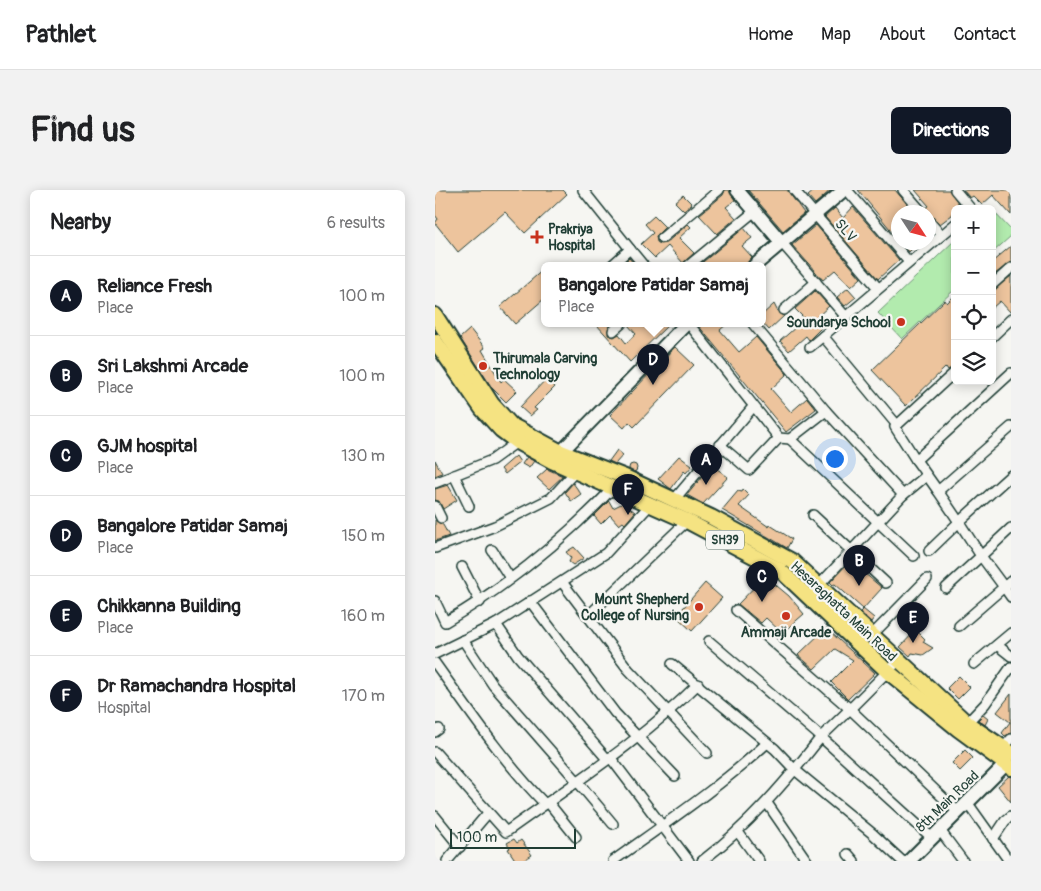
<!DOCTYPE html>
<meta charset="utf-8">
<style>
:root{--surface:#fff;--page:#f2f2f2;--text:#202124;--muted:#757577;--line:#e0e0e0;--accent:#111827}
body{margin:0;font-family:Pangolin,sans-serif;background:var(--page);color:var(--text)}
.controls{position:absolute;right:15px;top:15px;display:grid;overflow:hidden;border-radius:8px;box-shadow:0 2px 12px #0003}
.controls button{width:45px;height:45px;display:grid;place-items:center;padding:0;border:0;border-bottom:1px solid var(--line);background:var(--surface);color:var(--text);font:25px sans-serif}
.compass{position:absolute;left:456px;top:15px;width:45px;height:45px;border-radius:50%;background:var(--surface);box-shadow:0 2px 12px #0003;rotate:126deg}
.scale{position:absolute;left:15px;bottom:12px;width:126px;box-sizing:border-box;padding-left:5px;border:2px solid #1f3d34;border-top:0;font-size:14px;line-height:18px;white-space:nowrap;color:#1f3d34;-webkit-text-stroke:4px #f6f6f2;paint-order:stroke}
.you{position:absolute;left:399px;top:268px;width:18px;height:18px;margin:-12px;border:4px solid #fff;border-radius:50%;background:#1a73e8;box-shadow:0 0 0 8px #1a73e833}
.badge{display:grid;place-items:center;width:32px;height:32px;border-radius:50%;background:var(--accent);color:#fff;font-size:16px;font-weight:700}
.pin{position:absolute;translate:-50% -41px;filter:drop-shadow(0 1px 2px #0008)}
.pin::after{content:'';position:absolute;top:26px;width:18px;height:15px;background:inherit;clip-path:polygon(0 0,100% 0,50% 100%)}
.popup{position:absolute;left:106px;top:72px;width:225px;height:65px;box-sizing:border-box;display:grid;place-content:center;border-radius:8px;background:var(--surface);filter:drop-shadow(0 1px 4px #0005);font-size:16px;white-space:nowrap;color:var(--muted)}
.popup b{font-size:19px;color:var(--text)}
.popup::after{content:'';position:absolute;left:50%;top:100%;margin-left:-10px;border:10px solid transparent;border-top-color:var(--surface)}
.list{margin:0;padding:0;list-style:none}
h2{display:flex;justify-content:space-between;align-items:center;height:65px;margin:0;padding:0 20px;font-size:21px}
h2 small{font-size:16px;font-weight:400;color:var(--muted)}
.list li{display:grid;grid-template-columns:32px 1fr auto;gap:15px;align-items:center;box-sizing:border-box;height:80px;padding:0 20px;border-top:1px solid var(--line)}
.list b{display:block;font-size:19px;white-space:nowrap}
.list p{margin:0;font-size:16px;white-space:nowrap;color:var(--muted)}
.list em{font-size:16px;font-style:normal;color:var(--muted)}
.icon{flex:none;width:28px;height:28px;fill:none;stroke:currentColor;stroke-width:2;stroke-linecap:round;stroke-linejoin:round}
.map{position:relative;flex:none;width:576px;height:671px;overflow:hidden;border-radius:8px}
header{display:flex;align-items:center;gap:30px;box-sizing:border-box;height:70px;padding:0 25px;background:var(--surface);border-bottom:1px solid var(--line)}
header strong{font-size:24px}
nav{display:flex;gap:28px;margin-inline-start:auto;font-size:18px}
.intro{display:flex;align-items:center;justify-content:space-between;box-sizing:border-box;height:120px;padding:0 30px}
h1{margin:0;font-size:35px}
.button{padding:12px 22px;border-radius:8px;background:var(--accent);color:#fff;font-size:18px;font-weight:700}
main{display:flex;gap:30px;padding:0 30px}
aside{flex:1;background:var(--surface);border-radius:8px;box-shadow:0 2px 12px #0003}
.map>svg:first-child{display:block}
</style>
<header>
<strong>Pathlet</strong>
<nav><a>Home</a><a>Map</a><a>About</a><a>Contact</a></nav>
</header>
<div class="intro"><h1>Find us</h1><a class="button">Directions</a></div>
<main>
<aside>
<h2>Nearby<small>6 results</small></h2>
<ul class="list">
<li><span class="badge">A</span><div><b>Reliance Fresh</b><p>Place</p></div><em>100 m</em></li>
<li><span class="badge">B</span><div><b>Sri Lakshmi Arcade</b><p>Place</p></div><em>100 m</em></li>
<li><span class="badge">C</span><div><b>GJM hospital</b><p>Place</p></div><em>130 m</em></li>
<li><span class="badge">D</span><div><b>Bangalore Patidar Samaj</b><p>Place</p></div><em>150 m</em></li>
<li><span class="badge">E</span><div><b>Chikkanna Building</b><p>Place</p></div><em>160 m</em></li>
<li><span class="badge">F</span><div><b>Dr Ramachandra Hospital</b><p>Hospital</p></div><em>170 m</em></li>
</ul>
</aside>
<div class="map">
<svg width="576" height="671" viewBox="0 0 576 671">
<rect width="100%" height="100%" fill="#f6f6f2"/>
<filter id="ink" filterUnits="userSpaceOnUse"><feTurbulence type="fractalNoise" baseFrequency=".02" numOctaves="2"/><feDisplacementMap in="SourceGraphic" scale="10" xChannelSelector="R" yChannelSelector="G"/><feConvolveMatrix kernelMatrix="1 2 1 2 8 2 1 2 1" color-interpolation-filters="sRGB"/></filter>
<g filter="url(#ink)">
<g fill="#b2ebae" stroke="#689471">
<path d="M557,20L576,40V46L557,63Z"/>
<path d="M520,50V99L467,149L443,123Z"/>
</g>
<g fill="#edc49d" stroke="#1f3d34">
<path d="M0,0H128L132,4L90,43L70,22L23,62L0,33L3,29L0,25Z"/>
<path d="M290,0H294L300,10L291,17L301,28L282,44L264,25L288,5Z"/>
<path d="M313,0H352L369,23L348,41Z"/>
<path d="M380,0H396L380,14L373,6Z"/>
<path d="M423,0H460L479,22H464V50Z"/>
<path d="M480,0H514L526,17L520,19L517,25L505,34L494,24L491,18L494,16Z"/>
<path d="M528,0H576V25L558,5L547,15L538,6L535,8Z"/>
<path d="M248,5L257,14L249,21L240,12Z"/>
<path d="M418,17L464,70L443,89L390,27L400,18L408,28Z"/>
<path d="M219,26L230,37L221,46L222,52L225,54L231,53L253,34L256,37L244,48L259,63L248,73L233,56L220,68L206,54L218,43L210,34Z"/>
<path d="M381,35L426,88L416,97L400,80L388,90L357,55Z"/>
<path d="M309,38L317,48L307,56L317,67L310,76H263Z"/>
<path d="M465,52H484L474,62Z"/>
<path d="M576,56V72L560,84L557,80V72Z"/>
<path d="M194,68L201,76H185Z"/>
<path d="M109,79V109L80,134L65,117Z"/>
<path d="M576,86V123L565,111L557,118V101Z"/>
<path d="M413,98L421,107L410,116L402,107Z"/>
<path d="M380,101L394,116L382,127L389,135L374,150L371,146L354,161L345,151L370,129L360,119Z"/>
<path d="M520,105V176L513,180L511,177L471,216L437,180L510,110L512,113Z"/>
<path d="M339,114L344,124L349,126L334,140L327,132V125Z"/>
<path d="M161,134H174L173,145L179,147L184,144L191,153L201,144L192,134H234L195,172Z"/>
<path d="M262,134H292L285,140L304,162L321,147L352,184L336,199L356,222L372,208L381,219L351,242Z"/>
<path d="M35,139L50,158L47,160L66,192L69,189L82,201L71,212L57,198L25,148Z"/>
<path d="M240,157L259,175L199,237L194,232L189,238L175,225Z"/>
<path d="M112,188L120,197L99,218L102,220L95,226L85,217Z"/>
<path d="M182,260L188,265L180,274L174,271Z"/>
<path d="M81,266L85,272L70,284L66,279Z"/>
<path d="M244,266L257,276L251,283L249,281L236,299L223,289Z"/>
<path d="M92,267L99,271L94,278L87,274Z"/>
<path d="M0,270L7,283L0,286Z"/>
<circle cx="198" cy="278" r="4"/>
<path d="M277,275L293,287L268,314L252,305Z"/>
<path d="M112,279L128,286L114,299L102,288Z"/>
<path d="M138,293L146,304L136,311L130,302Z"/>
<path d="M13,295L22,310L8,319L4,311L0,310V299Z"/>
<path d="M308,299L314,305L304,316L334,337L335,335L357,349L352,358L287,320L303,301L307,302Z"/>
<path d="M174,311L178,318L188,313L200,322L190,334L188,332L184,335L175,325L166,334L159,326Z"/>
<path d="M0,330L8,335L14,346L0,351Z"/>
<path d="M139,357L149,368L138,375L134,372L136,368L131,362Z"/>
<path d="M415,371L447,398L428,419L400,394L398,395L395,392Z"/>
<path d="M330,386L354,406L369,424L347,443L331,428L326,433L303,414Z"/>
<path d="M270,393L287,408L257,441L241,426Z"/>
<path d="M428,419L439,428L436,432L425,422Z"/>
<path d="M391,438L440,483L413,509L396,492L418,470L400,459L379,479L363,465Z"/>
<path d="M481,440L490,449L488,452L498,458L488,465L477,463L475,466L465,457Z"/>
<path d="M524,486L535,497L523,509L512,498Z"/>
<path d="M576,504V543L570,546L567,543L575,532L562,522Z"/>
<path d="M548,525L553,529L550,535L543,530Z"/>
<path d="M530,560L538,568L525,581L517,573Z"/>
<path d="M574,586L576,587V612L563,596Z"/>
<path d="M79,649L82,653L86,650L97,665L88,671H81L73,659L75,658L72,653Z"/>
</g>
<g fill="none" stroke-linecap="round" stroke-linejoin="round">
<defs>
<g id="street">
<path d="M148,0L195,59"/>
<path d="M359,0L443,98"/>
<path d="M412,0L474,72"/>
<path d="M468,0L487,22"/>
<path d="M520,0L536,19"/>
<path d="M493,30L506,45"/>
<path d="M227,48L284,0"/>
<path d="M347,53L411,127"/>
<path d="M176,76L195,59L209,76"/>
<path d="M253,76L320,21"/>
<path d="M557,95L576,78"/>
<path d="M349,120L381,92"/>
<path d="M254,134L344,248L355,249L391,221"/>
<path d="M318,134L391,221L468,305"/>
<path d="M178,141L186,134"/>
<path d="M557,147L576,129"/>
<path d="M375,157L388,146"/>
<path d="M462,235L388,146L520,34"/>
<path d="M355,249L443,332L374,406"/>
<path d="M285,255L314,280L344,248"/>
<path d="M481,270L460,237L520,182"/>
<path d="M19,285L34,316"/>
<path d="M0,293L57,270L82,252"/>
<path d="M503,301L481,270L576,183"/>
<path d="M238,311L318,217"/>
<path d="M0,316L6,328"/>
<path d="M378,325L451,393"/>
<path d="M0,358L60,336L116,308L141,281"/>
<path d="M57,360L75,388"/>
<path d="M494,361L524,332L503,301L576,237"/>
<path d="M479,366L443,332L468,305L491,286"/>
<path d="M27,377L45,412"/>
<path d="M576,391L569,397L576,407"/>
<path d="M127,392L193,479L272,563"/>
<path d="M511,398L546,366L524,332L576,285"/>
<path d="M0,411L10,432C71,397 129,349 178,298"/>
<path d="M95,411L180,523L240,586"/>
<path d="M301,420L415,519L386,547L496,647"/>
<path d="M153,426L252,331"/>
<path d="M61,434L83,466L172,569"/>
<path d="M524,436L569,397L546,366L576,338"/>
<path d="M436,446L492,389"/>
<path d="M28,450L58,495L142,591L178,634"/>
<path d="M562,455L576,466"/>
<path d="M0,464L61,434L171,363L215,315"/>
<path d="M463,471L415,519L523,622"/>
<path d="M0,473C35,522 68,571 110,614"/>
<path d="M237,474L340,559L360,580L438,644L467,671"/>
<path d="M539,474L576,443"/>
<path d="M532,533L550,514L576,477"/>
<path d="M0,542L4,539"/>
<path d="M568,558L576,549"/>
<path d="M0,562L71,642C136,595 206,551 263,494"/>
<path d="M175,567L254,671"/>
<path d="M113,612L141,647"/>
<path d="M532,612L574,671"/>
<path d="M332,613L372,671"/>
<path d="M0,626L25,657"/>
<path d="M504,639L528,671"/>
<path d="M303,642L324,671"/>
<path d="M558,649L570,631L576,626"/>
<path d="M413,664L419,671"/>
<path d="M12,671L53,623"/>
<path d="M178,671C231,633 285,597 332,553"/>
<path d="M267,671C313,636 350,593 386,547L274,451"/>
</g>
<g id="secondary">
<path d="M302,0L347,53"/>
<path d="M319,76L409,0"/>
<path d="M126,262L251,134"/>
<path d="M474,671L571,574"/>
</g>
<g id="primary">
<path d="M0,125L57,214L76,235L126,262L190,287L276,327L357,371L532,533L576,563"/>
<path d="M0,151L47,219L66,240L82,252L117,271L252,331L345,380L452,481L523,539L576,578"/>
</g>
</defs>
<use href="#street" stroke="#1f3d34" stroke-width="12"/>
<use href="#secondary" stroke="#1f3d34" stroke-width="16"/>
<use href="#primary" stroke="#1f3d34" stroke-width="18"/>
<use href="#street" stroke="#f6f6f2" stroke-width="9"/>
<use href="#secondary" stroke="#f6f6f2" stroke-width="12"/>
<use href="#primary" stroke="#f5e382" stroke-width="14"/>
</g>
</g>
<g fill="#c8321e" stroke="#f6f6f2" stroke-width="2">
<path d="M99.5 39.5h5v5h5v5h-5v5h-5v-5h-5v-5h5z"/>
<circle cx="466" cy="132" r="5"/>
<circle cx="48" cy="176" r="5"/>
<circle cx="264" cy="417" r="5"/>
<circle cx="351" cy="426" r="5"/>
</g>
<g text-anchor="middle" stroke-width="4.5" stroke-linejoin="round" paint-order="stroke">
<rect fill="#f6f6f2" stroke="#60746d" stroke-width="1" x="271" y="340.5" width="38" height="19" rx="4"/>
<g font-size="12" font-weight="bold" fill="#1f3d34">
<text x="290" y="354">SH39</text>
</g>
<g font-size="14" font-weight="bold" fill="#1f3d34" stroke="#f6f6f2" text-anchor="start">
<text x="113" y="44">Prakriya<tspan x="113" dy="16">Hospital</tspan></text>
<text x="456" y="137" text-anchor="end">Soundarya School</text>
<text x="58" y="173">Thirumala Carving<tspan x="58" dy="16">Technology</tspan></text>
<text x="254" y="414" text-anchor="end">Mount Shepherd<tspan x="254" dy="16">College of Nursing</tspan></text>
<text x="351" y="447" text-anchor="middle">Ammaji Arcade</text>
</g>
<g font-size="14" fill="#1f3d34" stroke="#f6f6f2">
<text transform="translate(411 40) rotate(49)" y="5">SLV</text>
<text transform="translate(409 421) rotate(43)" y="5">Hesaraghatta Main Road</text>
<text transform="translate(512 611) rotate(-44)" y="5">8th Main Road</text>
</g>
</g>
</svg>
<div class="controls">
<button>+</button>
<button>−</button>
<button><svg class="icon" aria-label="locate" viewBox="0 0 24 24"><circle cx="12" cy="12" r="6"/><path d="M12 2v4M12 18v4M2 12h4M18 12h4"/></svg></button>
<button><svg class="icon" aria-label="layers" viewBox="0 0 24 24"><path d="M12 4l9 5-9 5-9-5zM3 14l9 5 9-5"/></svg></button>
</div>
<svg class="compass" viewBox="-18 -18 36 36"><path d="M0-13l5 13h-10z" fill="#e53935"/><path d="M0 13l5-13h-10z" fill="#757577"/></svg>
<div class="scale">100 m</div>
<div class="you"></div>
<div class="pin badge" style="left:271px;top:295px">A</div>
<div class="pin badge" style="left:424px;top:396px">B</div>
<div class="pin badge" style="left:327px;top:412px">C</div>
<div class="pin badge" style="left:218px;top:195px">D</div>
<div class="popup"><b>Bangalore Patidar Samaj</b>Place</div>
<div class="pin badge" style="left:478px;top:453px">E</div>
<div class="pin badge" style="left:193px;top:325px">F</div>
</div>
</main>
